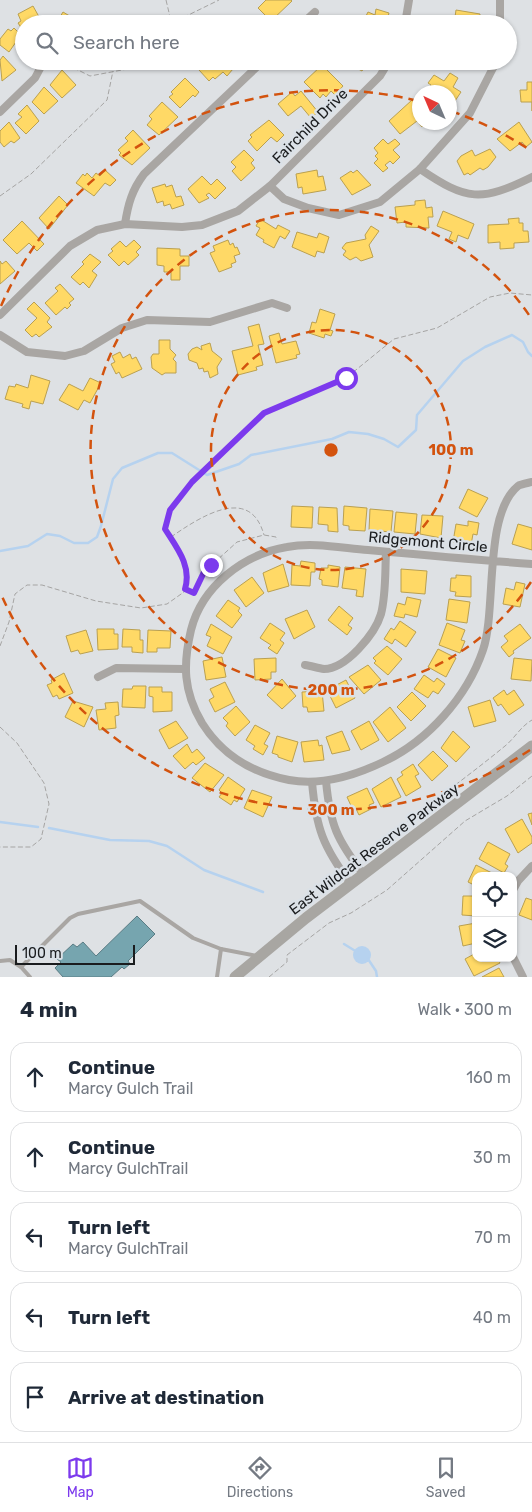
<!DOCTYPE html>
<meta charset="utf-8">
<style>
:root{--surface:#fff;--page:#f6f6f7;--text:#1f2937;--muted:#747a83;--line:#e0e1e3;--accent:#7c3aed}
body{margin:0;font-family:Rubik,sans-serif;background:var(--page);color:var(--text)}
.controls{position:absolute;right:15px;bottom:15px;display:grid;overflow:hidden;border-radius:10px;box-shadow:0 1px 4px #0004}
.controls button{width:45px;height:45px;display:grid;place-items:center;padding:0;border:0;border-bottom:1px solid var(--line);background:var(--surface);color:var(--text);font:25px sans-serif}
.compass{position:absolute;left:412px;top:85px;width:45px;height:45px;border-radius:50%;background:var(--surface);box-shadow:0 1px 4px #0004;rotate:316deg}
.scale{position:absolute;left:15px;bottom:12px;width:120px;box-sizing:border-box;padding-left:5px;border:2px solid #1a1c1e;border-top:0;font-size:14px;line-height:18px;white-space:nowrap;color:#1a1c1e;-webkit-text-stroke:4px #dbe1e7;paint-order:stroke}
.stop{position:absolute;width:15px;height:15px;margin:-11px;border:4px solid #7c3aed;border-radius:50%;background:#fff}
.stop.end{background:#7c3aed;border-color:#fff;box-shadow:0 1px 5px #0008}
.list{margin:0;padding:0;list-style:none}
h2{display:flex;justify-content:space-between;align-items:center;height:65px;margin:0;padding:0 20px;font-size:21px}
h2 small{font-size:16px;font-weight:400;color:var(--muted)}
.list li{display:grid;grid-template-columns:32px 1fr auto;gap:15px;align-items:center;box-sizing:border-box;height:70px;margin:0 10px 10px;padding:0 10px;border:1px solid var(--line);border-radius:15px}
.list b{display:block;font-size:19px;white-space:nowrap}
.list p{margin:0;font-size:16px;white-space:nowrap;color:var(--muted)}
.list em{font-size:16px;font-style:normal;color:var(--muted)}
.icon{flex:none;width:28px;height:28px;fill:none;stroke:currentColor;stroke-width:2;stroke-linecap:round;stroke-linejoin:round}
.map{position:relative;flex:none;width:532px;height:977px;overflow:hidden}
.search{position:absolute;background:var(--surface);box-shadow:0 1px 4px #0004;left:15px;right:15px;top:15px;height:55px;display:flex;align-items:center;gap:12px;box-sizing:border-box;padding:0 18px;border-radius:28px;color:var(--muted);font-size:19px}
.sheet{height:465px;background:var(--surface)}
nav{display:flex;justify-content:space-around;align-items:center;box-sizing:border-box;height:70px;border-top:1px solid var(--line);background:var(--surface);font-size:14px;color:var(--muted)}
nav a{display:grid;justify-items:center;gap:2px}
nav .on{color:var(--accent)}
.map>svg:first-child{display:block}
</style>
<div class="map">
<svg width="532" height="977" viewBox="0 0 532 977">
<rect width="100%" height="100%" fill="#dee1e4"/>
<circle fill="#b6d2ef" cx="362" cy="955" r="9"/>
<g fill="#ffd966" stroke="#baa050">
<path d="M266,0H291L292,1L271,21L258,8Z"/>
<path d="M33,6L43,24H24L22,29L18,23L21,21L18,14Z"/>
<path d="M376,9L389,13L386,24H362L368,12L375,15Z"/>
<path d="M456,10L480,14L479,24H454Z"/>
<path d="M63,12L78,21L76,24H51L54,20L57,22Z"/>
<path d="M14,28L24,38L19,44L16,42L9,52L0,45V39L8,29L11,31Z"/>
<path d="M3,56L16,70L2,81L0,60Z"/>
<path d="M208,61H226L233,69L227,76L223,72L215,79L213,77L209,81L199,70Z"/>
<path d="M350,61H366L367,62L362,71L349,64Z"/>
<path d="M447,61H469L467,66L459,63L448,64Z"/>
<path d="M322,65L343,86L335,95L331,91L326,97L323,94L320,98L304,82Z"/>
<path d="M62,70L76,85L62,98L50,85Z"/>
<path d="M450,73L458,78L453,87L461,92L455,101L450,97V92H427L431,85L428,83L434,75L444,81Z"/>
<path d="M185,78L199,92L195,97L193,95L180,108L169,97L173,94L171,92Z"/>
<path d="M527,82H532V111V102H521L520,90H527Z"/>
<path d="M44,87L58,101L44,114L32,102Z"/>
<path d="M301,91L318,112L311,118L301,106L288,116L278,104L292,92L295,96Z"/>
<path d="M412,100L420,109V122H427L422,127L417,121L400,134L389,121Z"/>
<path d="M162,102L178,117L159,135L147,125L152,119L149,116Z"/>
<path d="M27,105L39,121L26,134L15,123L22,117L18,114Z"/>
<path d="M269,120L284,135L277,142L271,137L257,151L248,141L252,137L250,135Z"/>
<path d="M9,122L20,138L14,143L11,141L4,147L0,142V131Z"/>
<path d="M519,122L532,142L526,147L522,142L510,151L497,139Z"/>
<path d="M133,130L150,148L132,165L119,155L121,153L118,150L128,141L125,138Z"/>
<path d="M383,139L388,144L395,139L400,144L393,150L400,157L393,164L390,161L385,165L388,168L383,172L374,163L378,159L375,156L378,153L374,148Z"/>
<path d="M490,149L496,157L488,167L483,170L480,168L470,175L468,173L464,175L457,161L461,156L472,150L475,156Z"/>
<path d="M244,150L254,160L251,163L255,168L241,181L232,171L236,167L231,162Z"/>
<path d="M105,170L116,180L110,186L105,183L94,196L76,183L83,174L85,176L87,173L92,178L96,173L100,176Z"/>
<path d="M317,170L318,177L323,176L326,190L303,194L302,187L298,188L296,174Z"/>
<path d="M357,170L371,185L352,195L340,178L351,171L353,173Z"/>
<path d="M202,176L211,185L217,179L226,188L215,199L209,193L206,195L209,198L199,203L188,189Z"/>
<path d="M165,184L166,187L172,185L176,197L181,196L184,205L172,209L170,204L164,206L163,201L157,203L152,188Z"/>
<path d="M59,196L68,205L49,229L39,218Z"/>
<path d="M425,200L426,208L432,207L433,217H428L429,228L406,227V222L397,223L395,207L415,205V201Z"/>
<path d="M443,211L474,224L468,239L458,235L456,242L449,239L452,232L437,226Z"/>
<path d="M519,218V223H523V231H528L529,242L514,243V248L500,249V242L488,243V225L509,224L508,219Z"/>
<path d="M260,219L276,229L278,225L290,231L285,239L280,236L274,248L263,242L264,240L256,235L260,228L256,226Z"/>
<path d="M22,221L44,244L37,251L29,243L17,254L3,240Z"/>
<path d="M371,226L379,231L369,245L373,257L361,261L356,257L350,260L343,255L346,251L342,248L346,243L366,239L365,235Z"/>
<path d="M297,232L317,238L319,233L329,237L324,253L317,251L315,257L292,247Z"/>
<path d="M134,240L141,247L136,252L139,255L128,265L124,261L119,266L108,255L113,251L111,249L120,241L126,247Z"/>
<path d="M228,240L230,245L233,243L235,248L237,247L240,254L234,256L236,262L231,264L232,267L219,272L210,253L215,251L213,246Z"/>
<path d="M157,248L180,249V256H189V266H180V280H171V272H164V266L157,265Z"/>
<path d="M90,254L101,262L92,271L97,275L89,288L83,282L80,285L71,277L84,264L82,262Z"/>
<path d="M0,261L2,264L6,261L15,271L0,284Z"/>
<path d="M60,284L74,299L69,303L71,305L67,309L65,307L56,315L45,303L58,291L55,288Z"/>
<path d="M34,302L50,318L47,322L52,327L39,337L36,334L32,337L25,330L37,318L27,309Z"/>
<path d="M320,309L335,314L330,330L333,331L331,336L325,334L324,338L309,333L312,322L316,323Z"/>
<path d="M259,324L264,344L258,345L263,365L256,367L257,370L238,375L232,351L253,346L248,327Z"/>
<path d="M279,333L282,344L296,341L300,354L296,355L297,358L276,363L269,336Z"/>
<path d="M159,340H170V349L176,355L173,359L176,362V373H165L162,375L152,368L151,357L153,354H159Z"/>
<path d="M210,343L212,351L222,359L217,367L218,374L210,378L208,371L204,372L203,368L199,369L197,363L189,360L188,354L192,349L197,347L202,350L201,346Z"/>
<path d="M120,352L123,358L130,354L132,359L136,357L142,369L122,378L119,372L116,374L111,364L115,362L112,356Z"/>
<path d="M31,375L50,381L43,404L31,401L29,409L22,407L23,404L5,399L9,386L15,387L16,384L28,388Z"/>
<path d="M90,378L101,383L90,403L84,400L78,410L59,400L69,384L83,391Z"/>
<path d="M468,489L488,498L477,517L459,508Z"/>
<path d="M292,506L313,507L312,528L291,527Z"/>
<path d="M344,506L367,508L365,531L349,530V526L343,525Z"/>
<path d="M319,507L337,508L338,532L328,531V525L318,524Z"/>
<path d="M370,509L393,511L391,532L369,530Z"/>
<path d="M396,512L417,514L415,534L394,532Z"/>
<path d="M422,515L443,516L441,538L420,534Z"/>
<path d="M468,521L479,523L477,535L473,534L471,545L453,542L456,524L468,526Z"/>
<path d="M518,524L532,528V550L512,544Z"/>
<path d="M301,561L315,563V572H311L310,586L291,585L292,565L300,566Z"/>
<path d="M283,564L289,586L268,592L263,573Z"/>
<path d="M328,565L340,567L338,587L322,585V580L319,579L321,568H328Z"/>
<path d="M345,567L366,569L363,597L356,596L357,590L342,588Z"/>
<path d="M401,569L427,571L425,594L401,592Z"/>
<path d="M456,575L471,576V597L455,596L456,592L450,591L451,578H456Z"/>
<path d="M252,577L264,593L246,607L234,590Z"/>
<path d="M516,582L525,584L520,607L503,604L506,588L514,590Z"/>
<path d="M407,597L421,600L417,617L405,614L404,618L394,616L398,603L405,605Z"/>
<path d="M449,599L470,602L467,623L446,620Z"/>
<path d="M228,600L240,608L238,611L242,615L232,628L216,616Z"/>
<path d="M339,606L353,618L348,625L352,628L347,635L328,620Z"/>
<path d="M307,610L315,627L294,639L285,619Z"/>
<path d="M400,621L416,632L406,647L395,639L392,644L384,639L391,628L394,630Z"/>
<path d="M270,623L285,633L280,640L284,643L277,654L268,648L271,645L260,638Z"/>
<path d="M447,623L465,630L461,640L465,641L460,653L439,645Z"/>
<path d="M211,624L232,637L223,654L207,646L211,637L206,635Z"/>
<path d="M520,624L531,638L513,651L514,653L509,657L501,647L508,641L504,636Z"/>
<path d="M97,629H114V634H118V649L98,650Z"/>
<path d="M123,629L140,630V640H143V653L132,652V647H122Z"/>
<path d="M86,630L93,651L80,654L78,650L71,652L66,636Z"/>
<path d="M148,630L171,631L170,648H157V652H147Z"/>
<path d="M387,646L402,659L388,675L374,663L376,661L373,658Z"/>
<path d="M438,649L456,658L446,677L428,667Z"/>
<path d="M222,657L226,677L206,680L203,661Z"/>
<path d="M276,658V672H271V679L255,680L254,659Z"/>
<path d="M514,658L532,660L531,681L511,679Z"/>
<path d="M368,665L381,680L364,694L349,677Z"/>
<path d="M64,673L73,693L59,699L57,695L53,697L47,685L52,683L51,680Z"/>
<path d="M424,675L434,682L437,678L445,684L438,694L433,691L428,698L414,689Z"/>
<path d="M282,679L296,696L282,709L267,695Z"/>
<path d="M346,680L355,698L336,708L327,690Z"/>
<path d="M225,682L235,702L215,712L209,700L214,697L210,689Z"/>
<path d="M133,686H146L145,708L122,707L123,689H132Z"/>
<path d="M149,687H162V692H172V711L153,712V697L149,696Z"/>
<path d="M504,690L507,695L514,690L524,705L509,715L501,704L498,706L493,698Z"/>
<path d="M322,691L324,711L308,712L307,707H303L302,692Z"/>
<path d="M412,692L426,706L411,721L397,707Z"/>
<path d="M490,700L496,721L474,727L468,707Z"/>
<path d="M73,701L93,707L84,727L65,717Z"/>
<path d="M118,702L119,715L115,716L116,728L99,730L96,710L106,709L105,703Z"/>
<path d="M236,706L250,722L235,736L226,726L228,723L223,718Z"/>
<path d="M390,707L406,728L388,742L373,722Z"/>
<path d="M176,721L188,738L169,749L159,730Z"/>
<path d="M369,721L379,740L361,750L351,731Z"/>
<path d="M255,725L270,733L264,744L268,746L263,755L253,749L255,746L246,740Z"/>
<path d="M342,731L350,750L332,754L326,737Z"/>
<path d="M453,731L470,747L456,762L441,748Z"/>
<path d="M277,736L298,742L292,762L278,757V755L272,753Z"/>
<path d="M318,740L319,746L322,745L324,760L304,762L301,742Z"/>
<path d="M187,744L192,753L197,749L205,758L196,765L193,762L185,769L173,756Z"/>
<path d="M433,751L448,766L432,781L418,765Z"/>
<path d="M205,763L224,775L210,792L192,778Z"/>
<path d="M413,764L419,774L415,776L421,787L406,796L397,779L403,775L401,772Z"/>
<path d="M228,777L245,789L237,802L234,800L231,805L219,797L222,793L219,790Z"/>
<path d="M391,777L401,797L381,807L372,789Z"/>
<path d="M367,788L374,803L369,805L371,809L359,815L356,809L353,810L347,797Z"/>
<path d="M252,790L272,797L263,817L244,808Z"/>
<path d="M532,813V825L528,814Z"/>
<path d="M522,819L532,837V843L518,853L505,829Z"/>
<path d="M488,842L510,854L505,864L508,866L504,873L479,859Z"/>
<path d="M476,865L498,876H476V886L468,882Z"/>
<path d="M463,896H476V916L462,915Z"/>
<path d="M526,898L532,900V920L519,915Z"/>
<path d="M476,923V943L463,946L459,926Z"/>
<path d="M476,953V958H497L500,963L474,976L465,959Z"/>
<path d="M499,968L504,977H482Z"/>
</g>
<path fill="#76a5af" stroke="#5a7c84" d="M137,916L155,934L128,961L130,964L124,969L122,967L111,977H63L55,968L61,962L57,959L73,944L77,947L83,942L96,956Z"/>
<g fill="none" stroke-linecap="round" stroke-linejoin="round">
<g stroke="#b6d2ef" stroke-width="2.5">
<path d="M0,551L28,546L47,534L60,536L74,543H88L97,537L101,526L113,479L122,468L158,453H172L207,475L239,464L251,455L332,439L349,432L368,434L384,439L398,447L416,430L417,415L463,361L485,347L512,335L523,342L528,352L532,356"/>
<path d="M0,822L38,827"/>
<path d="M49,828L110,840L149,841L167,846L204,870L263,892"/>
<path d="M344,944L357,952"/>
<path d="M368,959L376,971L377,977"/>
</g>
<g stroke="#a5a4a3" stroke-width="1" stroke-dasharray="5 2.5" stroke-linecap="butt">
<path d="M166,0L171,21"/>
<path d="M170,24L219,0"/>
<path d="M60,61L90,76L138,67L145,61"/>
<path d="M0,196L31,174L107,100L113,71"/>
<path d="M171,537C200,517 250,484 264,535"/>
<path d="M186,590L195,593L204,572L237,542L264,535L276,537L277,540"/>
<path d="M0,646L9,622L15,594L27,585H42L96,601L141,608L167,604L184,592C192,567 178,550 165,529L170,510L192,482L264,413L346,378L394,339L437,328L490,297L510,293L532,295"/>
<path d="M0,727L17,743L44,783L49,804L41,839L31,847H0"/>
<path d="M359,855L368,853C412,816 460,783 505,746C515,738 520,727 532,720"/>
<path d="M269,977L287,962V955L329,923L351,913L387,890L465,821L507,796L532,776"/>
</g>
<g stroke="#a9a6a3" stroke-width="4">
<path d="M0,961L10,960L21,967"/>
<path d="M30,977L21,967L70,918L78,914L140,901L193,938L221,949L257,956"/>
<path d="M217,977L221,949"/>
</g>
<g stroke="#a9a6a3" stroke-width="8">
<path d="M500,0V24"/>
<path d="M302,24L315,12"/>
<path d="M405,24L409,0"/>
<path d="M0,112L35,78L44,61"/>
<path d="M420,169C467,201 481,202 532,177"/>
<path d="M270,186L284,199L308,208L339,215L380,202L420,169L470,113L493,68L494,61"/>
<path d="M125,224C128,204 132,190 144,174L263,61"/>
<path d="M0,315L70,246L97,230L125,224L182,227L202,225L238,211L270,186L380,76L389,61"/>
<path d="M0,335L27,352L65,356L84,351L122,328L147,320L210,322L272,303L287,308"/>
<path d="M532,482C528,483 521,484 518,486C483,515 497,609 483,650C467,697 428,741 383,762C354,776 322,786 289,780C253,773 222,755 202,723C183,691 183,664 191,630C202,586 244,554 287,547C313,542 342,548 368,550C423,555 478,560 532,564"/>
<path d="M305,665C311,666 318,668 324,669C346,669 375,634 381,614C386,595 385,572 386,552"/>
<path d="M98,677L116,668L184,669"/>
<path d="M326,781C330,825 337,840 364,875"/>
<path d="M312,782C316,828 323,847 351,884"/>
<path d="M513,890L518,881L532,866"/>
<path d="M513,957L523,977"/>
</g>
<path stroke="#a8a6a2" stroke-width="11" d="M235,977L306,918L532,746"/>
</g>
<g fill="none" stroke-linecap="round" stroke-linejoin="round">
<path stroke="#7c3aed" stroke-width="6" d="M211,565L204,572L194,593L185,589C192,566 177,548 165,529L170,510L192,482L264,413L346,378"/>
</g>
<g fill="none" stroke="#d3530e" stroke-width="2.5" stroke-dasharray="9 6">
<circle cx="331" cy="450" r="120"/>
<path d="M531 582A240 240 0 1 1 531 318"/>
<path d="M530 750A360 360 0 0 1 1 594M1 306A360 360 0 0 1 418 101M451 111A360 360 0 0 1 530 150"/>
</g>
<g text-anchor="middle" stroke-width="5" stroke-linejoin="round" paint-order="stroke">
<g font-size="15" fill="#1a1c1e" stroke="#dbe1e7">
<text transform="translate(310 126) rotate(-45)" y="5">Fairchild Drive</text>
<text transform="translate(428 542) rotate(5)" y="5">Ridgemont Circle</text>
<text transform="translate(374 849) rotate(-37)" y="5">East Wildcat Reserve Parkway</text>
</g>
</g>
<circle cx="331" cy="450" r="8" fill="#d3530e" stroke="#dbe1e7" stroke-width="2.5"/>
<g font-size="15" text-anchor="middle" font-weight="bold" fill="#d3530e" stroke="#dbe1e7" stroke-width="5" stroke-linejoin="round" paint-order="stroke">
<text x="451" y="455">100 m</text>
<text x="331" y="695">200 m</text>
<text x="331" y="815">300 m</text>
</g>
</svg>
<div class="controls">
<button><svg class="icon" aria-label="locate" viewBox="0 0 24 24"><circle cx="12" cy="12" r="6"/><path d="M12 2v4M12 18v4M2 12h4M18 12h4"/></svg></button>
<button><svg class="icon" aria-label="layers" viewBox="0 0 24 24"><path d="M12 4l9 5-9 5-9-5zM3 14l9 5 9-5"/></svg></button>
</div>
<svg class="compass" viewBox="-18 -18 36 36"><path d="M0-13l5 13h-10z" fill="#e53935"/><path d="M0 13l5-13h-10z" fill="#747a83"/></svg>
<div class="scale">100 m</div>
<div class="stop" style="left:346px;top:378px"></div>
<div class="stop end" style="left:211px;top:565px"></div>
<div class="search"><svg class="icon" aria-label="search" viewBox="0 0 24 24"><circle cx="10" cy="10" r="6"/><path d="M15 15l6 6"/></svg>Search here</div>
</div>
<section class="sheet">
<h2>4 min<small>Walk · 300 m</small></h2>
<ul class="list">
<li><svg class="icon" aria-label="ahead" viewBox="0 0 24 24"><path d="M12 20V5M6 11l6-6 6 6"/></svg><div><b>Continue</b><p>Marcy Gulch Trail</p></div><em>160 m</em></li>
<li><svg class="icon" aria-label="ahead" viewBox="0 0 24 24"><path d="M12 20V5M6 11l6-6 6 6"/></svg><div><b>Continue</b><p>Marcy GulchTrail</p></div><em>30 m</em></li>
<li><svg class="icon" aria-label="left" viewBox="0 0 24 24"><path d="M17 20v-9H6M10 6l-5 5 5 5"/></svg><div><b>Turn left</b><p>Marcy GulchTrail</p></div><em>70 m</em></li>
<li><svg class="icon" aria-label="left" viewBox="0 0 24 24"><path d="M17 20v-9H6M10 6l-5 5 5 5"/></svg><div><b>Turn left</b></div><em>40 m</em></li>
<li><svg class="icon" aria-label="arrive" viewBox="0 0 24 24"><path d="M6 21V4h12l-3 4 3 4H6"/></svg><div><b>Arrive at destination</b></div></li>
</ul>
</section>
<nav>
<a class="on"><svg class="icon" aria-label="map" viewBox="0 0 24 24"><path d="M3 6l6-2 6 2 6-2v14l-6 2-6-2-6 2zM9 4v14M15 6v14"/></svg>Map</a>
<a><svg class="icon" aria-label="directions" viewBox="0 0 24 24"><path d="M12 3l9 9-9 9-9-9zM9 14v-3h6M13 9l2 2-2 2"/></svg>Directions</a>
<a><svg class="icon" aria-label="saved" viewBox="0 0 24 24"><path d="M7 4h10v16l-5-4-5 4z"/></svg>Saved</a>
</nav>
